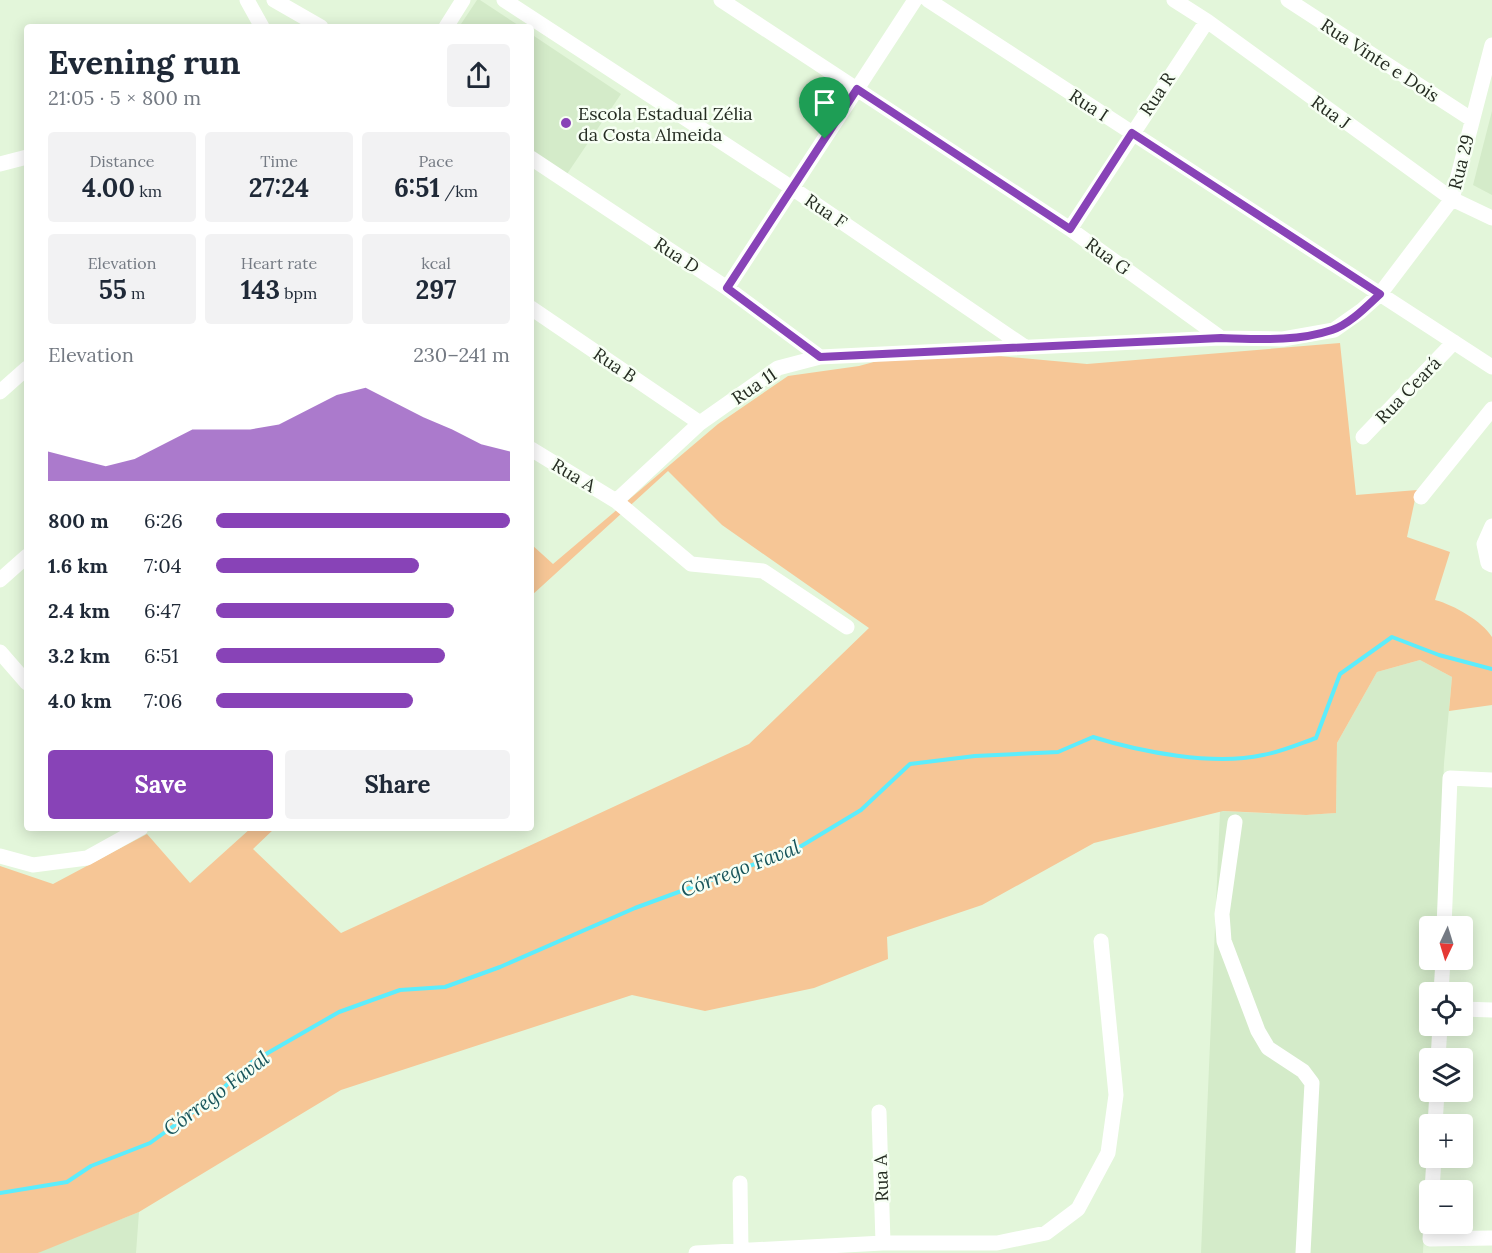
<!DOCTYPE html>
<html lang="en">
<head>
<meta charset="utf-8">
<style>
  body { margin:0; font-family:Lora,serif; background:#f2f2f3; color:#1f2937; height:100vh; display:flex; flex-direction:column; font-size:22px; white-space:nowrap }
  * { box-sizing:border-box; margin:0 }
  p { font-size:20px; color:#747a83 }
  .icon { flex:none; width:33px; height:33px; fill:none; stroke:currentColor; stroke-width:2; stroke-linecap:round; stroke-linejoin:round }
  .map { position:relative; flex:1; overflow:hidden }
  .drawer { position:absolute; left:24px; top:24px; width:510px; height:807px; display:flex; flex-direction:column; background:#fff; border-radius:6px; box-shadow:0 3px 15px #0003 }
  .drawer>* { flex:none }
  .needle { width:39px; rotate:184deg }
  .fabs { position:absolute; left:1419px; top:916px; display:grid; gap:12px }
  .fabs a { display:grid; place-items:center; width:54px; height:54px; border-radius:6px; background:#fff; box-shadow:0 3px 15px #0003; font-size:30px }
  .pin { position:absolute; display:grid; place-items:center; width:51px; height:51px; color:#fff; margin:-62px -26px; border-radius:50% 50% 50% 0; rotate:-45deg; box-shadow:0 0 6px #0007 }
  .pin .icon { rotate:45deg }
  .round { display:grid; place-items:center; flex:none; width:63px; height:63px; border-radius:6px; background:#f2f2f3 }
  .headline { display:flex; align-items:center; justify-content:space-between; height:102px; padding:0 24px }
  h1 { font-size:33px; font-weight:700; line-height:45px }
  .figures { display:grid; grid-template-columns:repeat(3,1fr); gap:9px; height:102px; padding:6px 24px }
  .figures div { display:grid; align-content:center; border-radius:6px; background:#f2f2f3; text-align:center }
  .figures b { font-size:26px; font-weight:700 }
  .figures small { font-size:16px; font-weight:400 }
  .figures p { font-size:16px }
  .chart { height:168px; padding:12px 24px }
  .chart p { display:flex; justify-content:space-between }
  .chart svg { width:100%; height:108px; margin-top:6px; fill:#8843b7; opacity:.7 }
  .primary-button { display:flex; gap:12px; margin-top:auto; padding:12px 24px }
  .primary-button a { flex:1; height:69px; border-radius:6px; background:#8843b7; color:#fff; font-size:24px; font-weight:700; line-height:69px; text-align:center }
  .primary-button a+a { background:#f2f2f3; color:#1f2937 }
  ul { padding:0 24px; list-style:none; font-size:20px }
  li { display:grid; grid-template-columns:96px 72px 1fr; align-items:center; height:45px }
  li i { height:15px; border-radius:8px; background:#8843b7 }
  .map>svg:first-child { display:block }
  .built { fill:#d4ebc9 }
  .green { fill:#f6c696 }
  .lines { fill:none; stroke-linecap:round; stroke-linejoin:round }
  .stream { stroke:#5cedfc; stroke-width:4 }
  .minor { stroke:#fff; stroke-width:15 }
  .route-casing { stroke:#fff; stroke-width:12 }
  .route { stroke:#8843b7; stroke-width:8 }
  .poi-dot { fill:#8843b7; stroke:#f7fff4; stroke-width:2 }
  .labels { text-anchor:middle; dominant-baseline:central; stroke-width:5; stroke-linejoin:round; paint-order:stroke }
  .street-label { font-size:18px; fill:#252c22; stroke:#f7fff4 }
  .poi-label { font-size:18px; fill:#252c22; stroke:#f7fff4; text-anchor:start }
  .water-label { font-size:20px; font-style:italic; fill:#17555b; stroke:#f7fff4 }
</style>
</head>
<body>
<div class="map">
<svg width="1492" height="1253" viewBox="0 0 1492 1253">
  <rect width="100%" height="100%" fill="#e3f6da"/>
  <path class="built" d="M477,0H480L521,27H459Z
    M531,34L621,94L567,174L531,151Z
    M1492,111V195L1473,185Z
    M1420,660L1452,677L1444,763L1437,927H1430V960H1436L1434,993H1430V1026H1433L1423,1253H1201L1220,811L1306,815L1336,813L1337,743L1377,672Z
    M139,1212L136,1253H38L41,1251Z"/>
  <path class="green" d="M1340,343L1356,495L1417,490L1407,537L1450,552L1435,600C1454,605 1482,621 1492,637V705L1449,711L1452,677L1420,660L1377,672L1337,743L1336,813L1306,815L1223,811L1094,843L982,905L887,937L888,959L814,988L705,1011L632,995L341,1090L139,1212L38,1253H0V866L53,884L147,834L190,883L251,828H275L253,849L341,933L749,744L869,628L722,525L668,471L531,596V544L553,564L718,424L788,376L859,366L881,360L976,354L1087,364Z"/>
  <g class="lines">
    <path class="stream" d="M0,1193L67,1182L91,1166L150,1143L211,1099L252,1062L339,1012L400,990L445,987L500,967L635,908L798,848L861,810L910,764L975,756L1058,752L1093,737C1141,752 1213,766 1263,755C1281,752 1299,744 1316,738L1340,674L1392,637L1439,655L1492,669"/>
    <path class="minor" d="M247,0L262,27
      M274,0L321,27
      M504,0L792,188L1025,347
      M721,0L1070,229L1221,338
      M928,0L1492,367
      M1174,0L1207,21L1452,199L1492,218
      M1288,0L1471,119
      M446,27L463,0
      M531,158L727,288L820,357
      M0,164L27,157
      M1070,229L1207,21
      M727,288L915,0
      M531,308L700,423
      M0,392L27,368
      M1363,437L1454,342
      M531,449L616,501L691,564L763,571L847,627
      M1421,497L1492,409
      M616,501L700,423L778,368L820,357L1221,338L1283,339L1334,330L1361,311L1380,294L1452,199L1492,45
      M1492,526L1484,544L1488,563L1492,565
      M0,580L27,556
      M0,652L27,683
      M1235,822L1222,914L1224,941L1258,1031L1268,1048L1303,1071L1312,1083L1303,1253
      M0,856L33,865L87,858L141,828
      M1444,927L1450,778L1492,780
      M1441,993L1443,960
      M1462,1009L1492,1010
      M1438,1059L1440,1026
      M879,1112L883,1243
      M1435,1125L1437,1092
      M740,1183L741,1251
      M1432,1191L1434,1158
      M1431,1224L1430,1239L1492,1238
      M696,1253L883,1243H997L1046,1233L1078,1209L1108,1153L1116,1095L1101,941"/>
  </g>
  <g class="lines">
    <defs>
      <path id="route" d="M857,89L1070,229L1132,133L1380,294C1367,306 1350,324 1332,330C1296,342 1258,339 1221,338L820,357L727,288Z"/>
    </defs>
    <use href="#route" class="route-casing"/>
    <use href="#route" class="route"/>
  </g>
  <circle class="poi-dot" cx="566" cy="123" r="6"/>
  <g class="labels">
    <g class="street-label">
      <text transform="translate(1380 60) rotate(33)">Rua Vinte e Dois</text>
      <text transform="translate(1157 94) rotate(-56)">Rua R</text>
      <text transform="translate(1089 105) rotate(33)">Rua I</text>
      <text transform="translate(1331 112) rotate(36)">Rua J</text>
      <text transform="translate(1461 162) rotate(-76)">Rua 29</text>
      <text transform="translate(826 211) rotate(34)">Rua F</text>
      <text transform="translate(677 255) rotate(33)">Rua D</text>
      <text transform="translate(1108 256) rotate(36)">Rua G</text>
      <text transform="translate(615 365) rotate(34)">Rua B</text>
      <text transform="translate(754 386) rotate(-34)">Rua 11</text>
      <text transform="translate(1408 390) rotate(-46)">Rua Ceará</text>
      <text transform="translate(574 475) rotate(31)">Rua A</text>
      <text transform="translate(881 1178) rotate(-92)">Rua A</text>
    </g>
    <g class="poi-label">
      <text x="578" y="113">Escola Estadual Zélia<tspan x="578" dy="21">da Costa Almeida</tspan></text>
    </g>
    <g class="water-label">
      <text transform="translate(740 868) rotate(-21)">Córrego Faval</text>
      <text transform="translate(216 1093) rotate(-37)">Córrego Faval</text>
    </g>
  </g>
</svg>
<div class="fabs">
<a><svg class="needle" viewBox="-14 -14 28 28"><path d="M0-13l5 13h-10z" fill="#e53935"/><path d="M0 13l5-13h-10z" fill="#747a83"/></svg></a>
<a><svg class="icon" aria-label="locate" viewBox="0 0 24 24"><circle cx="12" cy="12" r="6"/><path d="M12 2v4M12 18v4M2 12h4M18 12h4"/></svg></a>
<a><svg class="icon" aria-label="layers" viewBox="0 0 24 24"><path d="M12 4l9 5-9 5-9-5zM3 14l9 5 9-5"/></svg></a>
<a>+</a>
<a>−</a>
</div>
<div class="pin" style="left:825px;top:139px;background:#1e9e55"><svg class="icon" aria-label="arrive" viewBox="0 0 24 24"><path d="M6 21V4h12l-3 4 3 4H6"/></svg></div>
<section class="drawer">
<div class="headline"><div><h1>Evening run</h1><p>21:05 · 5 × 800 m</p></div><a class="round"><svg class="icon" aria-label="share" viewBox="0 0 24 24"><path d="M12 15V3M7 8l5-5 5 5M5 13v7h14v-7"/></svg></a></div>
<div class="figures">
<div><p>Distance</p><b>4.00<small> km</small></b></div>
<div><p>Time</p><b>27:24</b></div>
<div><p>Pace</p><b>6:51<small> /km</small></b></div>
</div>
<div class="figures">
<div><p>Elevation</p><b>55<small> m</small></b></div>
<div><p>Heart rate</p><b>143<small> bpm</small></b></div>
<div><p>kcal</p><b>297</b></div>
</div>
<div class="chart"><p><span>Elevation</span>230–241 m</p>
<svg viewBox="0 0 160 44" preserveAspectRatio="none"><path d="M0 44V32L10 35L20 38L30 35L40 29L50 23L60 23L70 23L80 21L90 15L100 9L110 6L120 12L130 18L140 23L150 29L160 32V44z"/></svg>
</div>
<ul>
<li><b>800 m</b>6:26<i style="width:100%"></i></li>
<li><b>1.6 km</b>7:04<i style="width:69%"></i></li>
<li><b>2.4 km</b>6:47<i style="width:81%"></i></li>
<li><b>3.2 km</b>6:51<i style="width:78%"></i></li>
<li><b>4.0 km</b>7:06<i style="width:67%"></i></li>
</ul>
<div class="primary-button"><a>Save</a><a>Share</a></div>
</section>
</div>
</body>
</html>
